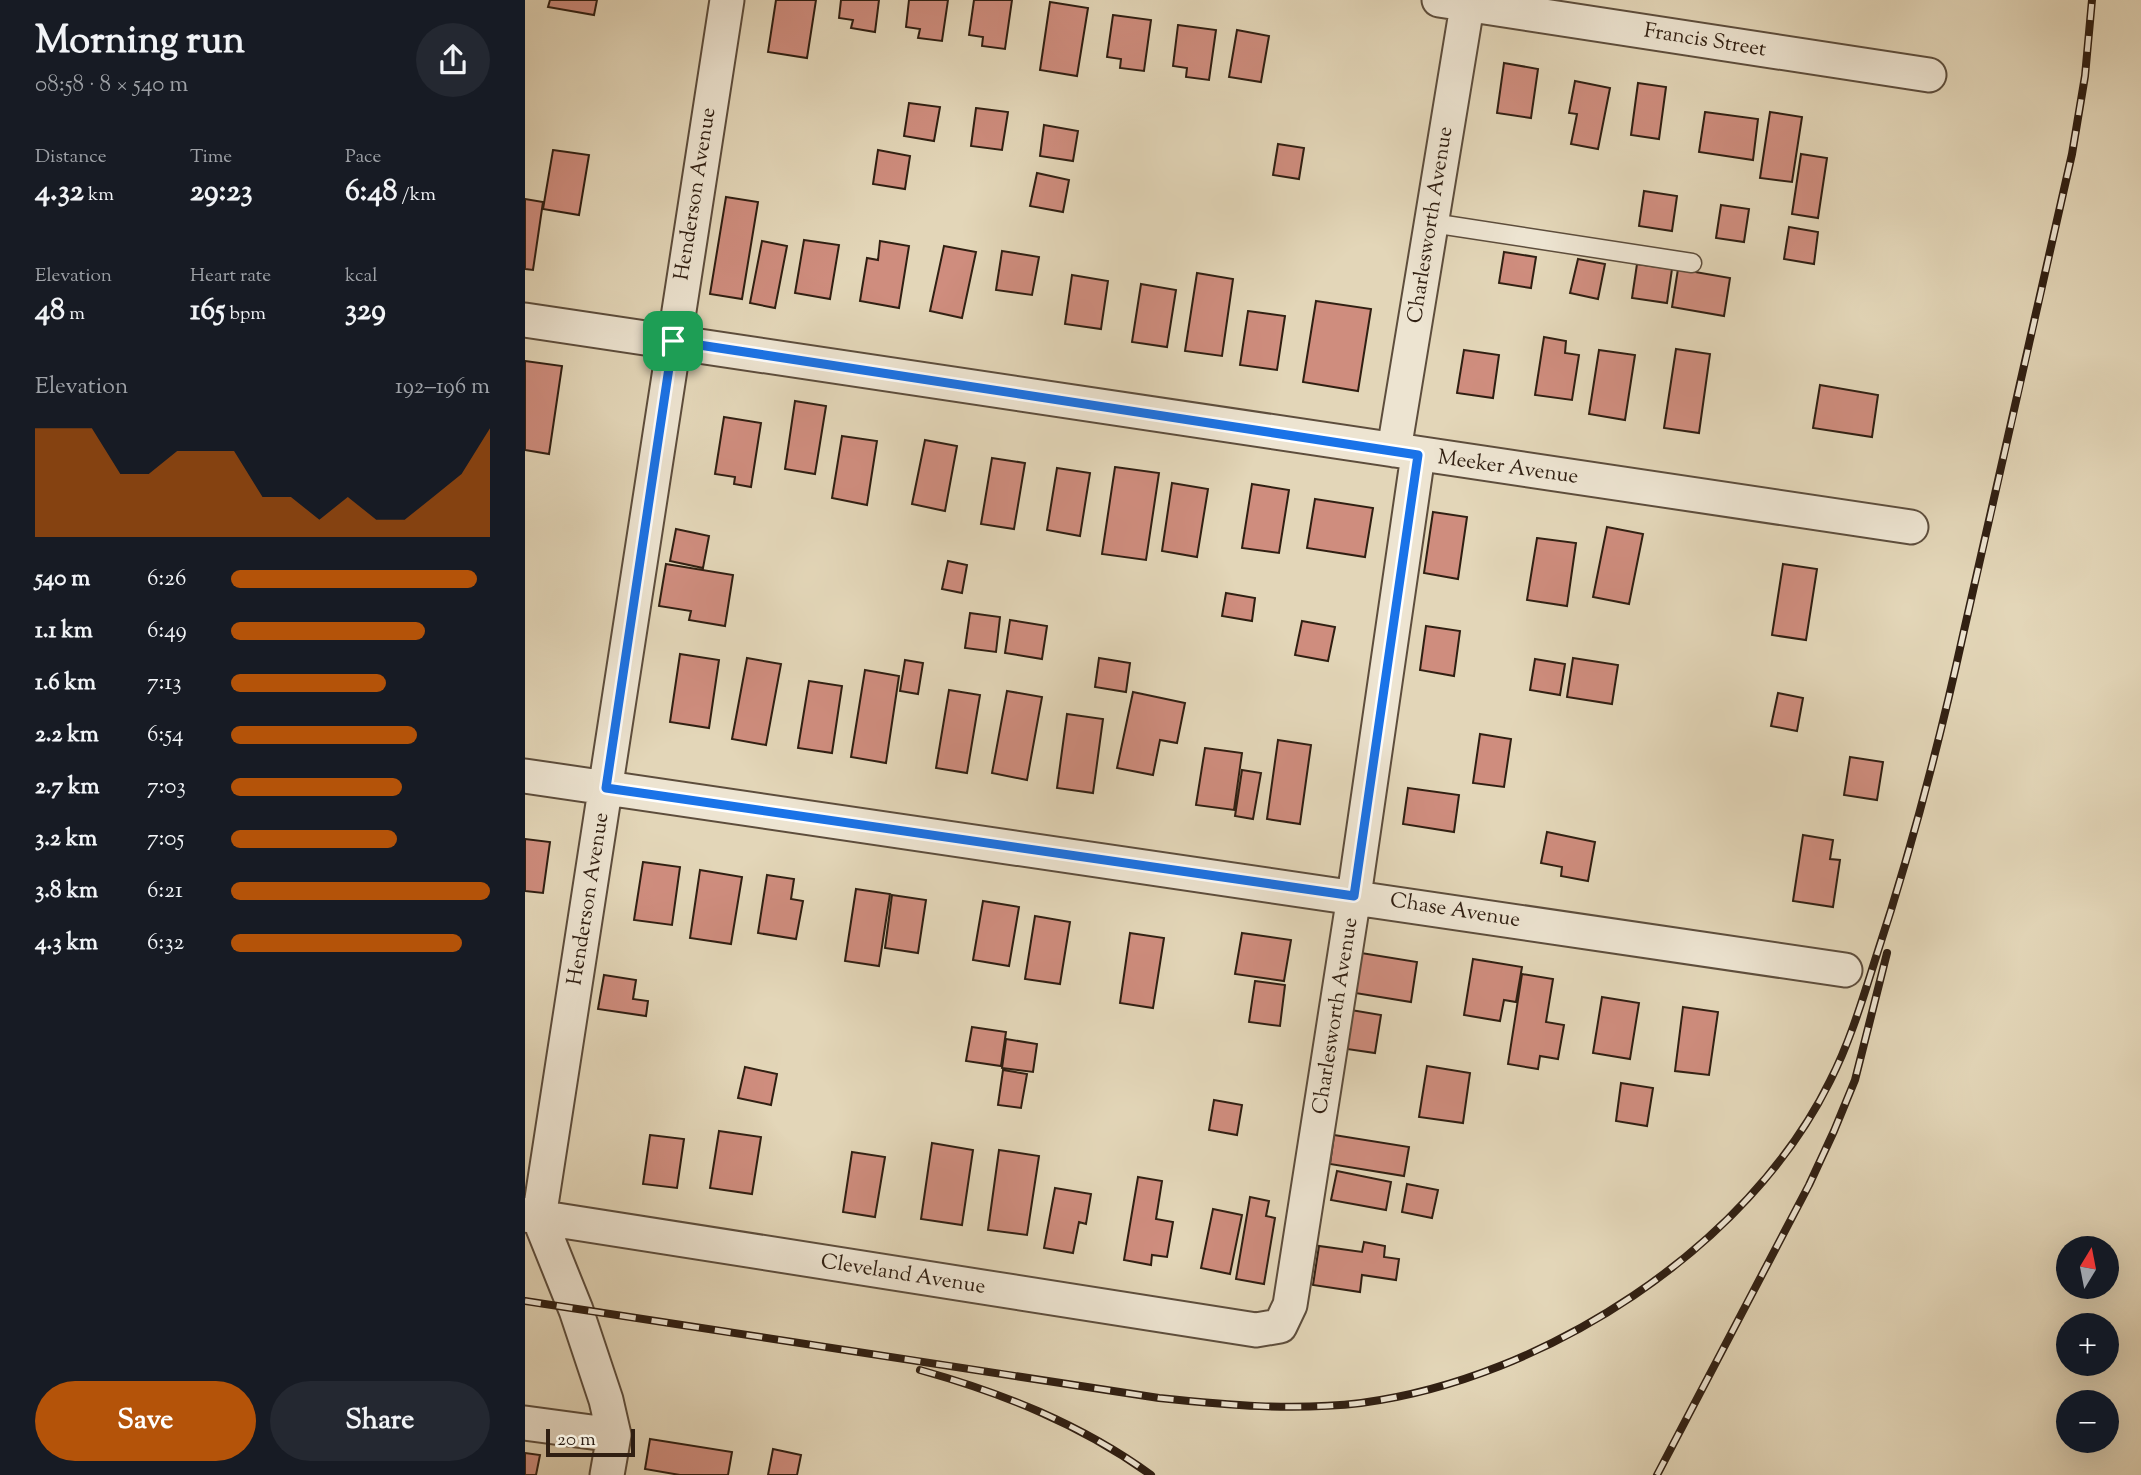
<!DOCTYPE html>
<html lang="en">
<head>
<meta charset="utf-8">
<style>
  body { margin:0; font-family:"Sorts Mill Goudy",serif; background:#242831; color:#f1f3f6; height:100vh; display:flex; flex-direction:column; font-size:26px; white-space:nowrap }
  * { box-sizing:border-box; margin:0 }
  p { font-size:23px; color:#9ea1a6 }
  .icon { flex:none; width:38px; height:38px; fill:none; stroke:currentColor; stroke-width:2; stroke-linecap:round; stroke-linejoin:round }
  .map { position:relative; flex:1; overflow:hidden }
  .drawer { display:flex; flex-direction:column; background:#171b24; width:525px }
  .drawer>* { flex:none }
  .needle { width:46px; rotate:10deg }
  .fabs { position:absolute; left:1531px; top:1236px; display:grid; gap:14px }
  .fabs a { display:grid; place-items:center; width:63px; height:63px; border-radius:50%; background:#171b24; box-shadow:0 7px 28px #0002; font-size:35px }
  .scale { position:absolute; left:21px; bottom:18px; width:89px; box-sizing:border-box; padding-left:7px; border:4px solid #301f12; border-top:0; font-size:19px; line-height:24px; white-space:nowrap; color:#301f12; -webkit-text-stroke:5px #ede4d1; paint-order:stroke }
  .pin { position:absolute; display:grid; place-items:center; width:60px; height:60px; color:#fff; margin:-30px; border-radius:14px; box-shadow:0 4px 10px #0006 }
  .round { display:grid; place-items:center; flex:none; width:74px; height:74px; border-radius:37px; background:#242831 }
  .head { display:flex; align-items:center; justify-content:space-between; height:119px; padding:0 35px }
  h1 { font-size:38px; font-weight:700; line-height:52px }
  .stats { display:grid; grid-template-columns:repeat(3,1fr); gap:10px; height:119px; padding:7px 35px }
  .stats div { display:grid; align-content:center }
  .stats b { font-size:30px; font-weight:700 }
  .stats small { font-size:19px; font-weight:400 }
  .stats p { font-size:19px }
  .chart { height:196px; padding:14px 35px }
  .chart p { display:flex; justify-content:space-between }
  .chart svg { width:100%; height:126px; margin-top:7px; fill:#b45309; opacity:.7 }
  .action { display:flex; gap:14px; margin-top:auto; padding:14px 35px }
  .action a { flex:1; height:80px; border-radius:42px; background:#b45309; color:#fff; font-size:28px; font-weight:700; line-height:80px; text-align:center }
  .action a+a { background:#242831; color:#f1f3f6 }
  ul { padding:0 35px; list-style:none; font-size:23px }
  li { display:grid; grid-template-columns:112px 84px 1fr; align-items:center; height:52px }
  li i { height:18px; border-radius:9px; background:#b45309 }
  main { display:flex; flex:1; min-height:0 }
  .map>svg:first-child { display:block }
  .building { fill:#cf8d7e; stroke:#301f12; stroke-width:2 }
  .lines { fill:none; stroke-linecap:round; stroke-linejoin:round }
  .service-casing { stroke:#5d4d3c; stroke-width:21 }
  .minor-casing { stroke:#5d4d3c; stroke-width:37 }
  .service { stroke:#ede4d1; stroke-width:18 }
  .minor { stroke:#ede4d1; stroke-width:33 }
  .rail-casing { stroke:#301f12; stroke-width:8 }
  .rail { stroke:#ede4d1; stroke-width:5; stroke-dasharray:16; stroke-linecap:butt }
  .route-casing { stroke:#fff; stroke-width:14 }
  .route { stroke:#1a73e8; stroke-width:9 }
  .labels { text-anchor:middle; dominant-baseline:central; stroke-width:5; stroke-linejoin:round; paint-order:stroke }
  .street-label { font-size:21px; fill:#301f12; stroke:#ede4d1 }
</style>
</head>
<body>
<main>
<section class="drawer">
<div class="head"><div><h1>Morning run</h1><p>08:58 · 8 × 540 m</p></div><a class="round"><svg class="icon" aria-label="share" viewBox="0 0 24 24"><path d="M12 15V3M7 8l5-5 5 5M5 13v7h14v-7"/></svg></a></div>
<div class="stats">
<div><p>Distance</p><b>4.32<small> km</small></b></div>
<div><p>Time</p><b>29:23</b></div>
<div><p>Pace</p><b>6:48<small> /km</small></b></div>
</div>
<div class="stats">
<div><p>Elevation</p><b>48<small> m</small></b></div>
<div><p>Heart rate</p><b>165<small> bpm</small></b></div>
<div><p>kcal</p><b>329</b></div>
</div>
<div class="chart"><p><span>Elevation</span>192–196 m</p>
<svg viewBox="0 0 160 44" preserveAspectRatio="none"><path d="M0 44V6L10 6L20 6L30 22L40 22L50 14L60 14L70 14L80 30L90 30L100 38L110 30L120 38L130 38L140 30L150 22L160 6V44z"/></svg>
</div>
<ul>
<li><b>540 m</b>6:26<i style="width:95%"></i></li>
<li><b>1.1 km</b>6:49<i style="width:75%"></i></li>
<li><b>1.6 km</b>7:13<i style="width:60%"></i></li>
<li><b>2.2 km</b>6:54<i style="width:72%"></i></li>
<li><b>2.7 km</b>7:03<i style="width:66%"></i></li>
<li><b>3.2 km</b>7:05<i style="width:64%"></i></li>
<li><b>3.8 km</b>6:21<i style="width:100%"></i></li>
<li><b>4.3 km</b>6:32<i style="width:89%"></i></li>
</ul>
<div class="action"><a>Save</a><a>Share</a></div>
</section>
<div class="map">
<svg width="1616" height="1475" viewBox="0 0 1616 1475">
  <rect width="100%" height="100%" fill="#e3d6b8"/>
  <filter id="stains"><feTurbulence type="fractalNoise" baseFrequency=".00286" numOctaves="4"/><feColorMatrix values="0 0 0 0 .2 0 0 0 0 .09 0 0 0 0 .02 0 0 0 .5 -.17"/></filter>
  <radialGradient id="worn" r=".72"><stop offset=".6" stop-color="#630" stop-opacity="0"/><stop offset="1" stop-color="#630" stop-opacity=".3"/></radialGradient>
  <path class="building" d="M25,0H72L69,15L23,7Z
    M251,0H291L282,58L243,52Z
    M316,0H354L350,32L326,28L328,20L314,18Z
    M384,0H423L417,41L393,38L395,29L381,27Z
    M449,0H487L480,49L457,46L458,37L444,35Z
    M525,2L563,8L552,76L515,70Z
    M588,15L626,20L619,71L595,68L596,59L582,57Z
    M653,25L691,30L684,80L661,77L662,68L648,66Z
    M712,30L744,36L736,82L704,77Z
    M979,63L1013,69L1006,118L972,113Z
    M1050,81L1085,88L1073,149L1046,144L1052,114L1044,113Z
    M1113,83L1141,87L1134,139L1106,135Z
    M384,103L415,107L409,141L379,136Z
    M451,108L483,112L477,150L446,146Z
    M1180,112L1233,119L1228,160L1174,152Z
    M1245,112L1277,117L1267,182L1235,178Z
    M519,125L553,131L548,161L515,156Z
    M753,144L779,148L774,179L748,175Z
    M28,150L64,155L54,215L18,209Z
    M353,150L385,156L380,189L348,184Z
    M1276,154L1302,158L1293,218L1267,214Z
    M512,173L544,180L538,212L505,206Z
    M1119,191L1152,196L1147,231L1114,226Z
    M201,197L233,202L217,299L185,294Z
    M0,199L18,202L8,270L0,269Z
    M1196,205L1224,209L1219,242L1191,238Z
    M1264,227L1293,232L1289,264L1259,259Z
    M279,240L314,245L305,299L270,293Z
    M237,241L262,246L250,308L225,303Z
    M355,241L384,246L374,308L335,301L342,258L353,260Z
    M419,246L451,252L437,318L405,311Z
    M477,251L514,257L507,295L471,290Z
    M979,252L1011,257L1006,288L974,283Z
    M1053,259L1080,264L1073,299L1045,293Z
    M1112,264L1147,269L1142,303L1107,298Z
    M1153,269L1205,278L1199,316L1147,307Z
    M672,273L708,279L697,356L660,351Z
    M547,275L583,281L576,329L540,324Z
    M616,284L651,290L642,347L607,342Z
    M791,301L846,309L833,391L778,382Z
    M723,311L760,316L752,370L715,365Z
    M1019,337L1041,341L1040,353L1054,355L1047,400L1010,395Z
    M1151,349L1185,354L1174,433L1139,428Z
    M939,350L974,355L968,398L932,393Z
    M1074,350L1110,355L1100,420L1064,414Z
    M0,361L37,366L24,454L0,450Z
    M1295,385L1353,395L1347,437L1288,428Z
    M270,401L301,406L290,474L260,469Z
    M199,417L236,423L226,487L209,484L210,477L190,474Z
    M317,436L352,441L342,505L307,498Z
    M400,440L432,446L420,511L387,504Z
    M467,458L500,463L489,529L456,524Z
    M590,467L634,473L621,560L577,554Z
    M532,468L565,473L555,536L522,530Z
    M647,483L683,489L672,557L637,551Z
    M727,484L764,490L754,553L717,548Z
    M790,499L848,508L840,557L782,548Z
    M908,512L942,517L933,579L899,573Z
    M1082,527L1118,534L1104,604L1068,597Z
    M151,529L184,536L178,568L145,561Z
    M1012,538L1051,543L1042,606L1002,600Z
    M423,561L442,565L437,593L417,589Z
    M141,564L208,575L200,626L164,620L166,611L134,606Z
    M1258,564L1292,569L1281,640L1247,635Z
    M701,593L730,598L727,621L697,616Z
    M445,613L475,617L471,652L440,648Z
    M485,620L522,626L517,659L480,653Z
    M777,621L810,627L803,661L770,655Z
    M901,626L935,631L929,676L895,670Z
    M155,654L194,660L184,728L145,722Z
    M222,658L256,664L241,745L207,739Z
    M574,658L605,663L601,692L570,687Z
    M1048,658L1093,665L1087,704L1042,697Z
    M1010,659L1040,664L1035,695L1005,690Z
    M380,660L398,663L393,694L375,691Z
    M340,670L374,676L361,763L326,757Z
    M284,681L317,686L307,753L273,748Z
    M424,690L455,695L442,773L411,768Z
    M482,691L517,697L502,780L467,773Z
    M608,692L660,703L652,743L635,740L628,775L592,768Z
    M1253,693L1278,698L1272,731L1246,726Z
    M542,714L578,719L568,793L532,788Z
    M955,734L986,739L979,787L948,783Z
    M753,740L786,745L775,824L742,819Z
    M680,748L717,753L709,810L671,805Z
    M1325,757L1358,762L1352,800L1319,795Z
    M717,770L736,773L728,819L710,816Z
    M883,788L934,795L929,832L878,824Z
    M1022,832L1070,842L1063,881L1036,876L1037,867L1016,863Z
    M1278,835L1308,840L1305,859L1315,860L1308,907L1268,901Z
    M0,839L25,842L18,893L0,891Z
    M118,862L155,867L147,925L109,920Z
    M175,870L217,877L206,944L165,938Z
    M242,875L269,879L266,899L278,901L271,939L233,933Z
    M331,889L365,894L354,966L320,961Z
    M367,895L401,900L393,953L360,948Z
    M458,901L494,907L484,966L448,960Z
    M510,916L545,922L535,984L500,979Z
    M605,933L639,938L628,1008L595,1003Z
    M717,933L766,940L759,981L710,974Z
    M830,952L892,962L886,1002L824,992Z
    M948,959L997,967L991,1002L979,1000L975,1021L939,1015Z
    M997,974L1028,979L1021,1022L1039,1025L1033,1059L1015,1056L1013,1069L983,1064Z
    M79,975L111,980L108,999L123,1001L121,1016L73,1009Z
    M730,981L760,985L755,1026L724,1022Z
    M1077,997L1114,1003L1105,1059L1068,1053Z
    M1158,1007L1193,1012L1184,1075L1150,1071Z
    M820,1009L856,1015L850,1053L815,1048Z
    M447,1027L481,1032L476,1066L441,1061Z
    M481,1039L512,1044L508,1072L477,1068Z
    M902,1066L945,1073L938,1123L894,1117Z
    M220,1067L252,1074L246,1105L213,1098Z
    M478,1070L502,1074L496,1108L473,1105Z
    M1096,1083L1128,1088L1122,1126L1091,1121Z
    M689,1100L717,1105L712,1135L684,1130Z
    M194,1131L236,1137L227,1194L185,1188Z
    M125,1135L159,1139L152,1188L118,1184Z
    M809,1135L884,1147L879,1176L805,1164Z
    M407,1143L448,1150L437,1225L396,1219Z
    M474,1150L514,1156L502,1235L463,1230Z
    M327,1152L360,1157L350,1217L318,1212Z
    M812,1171L866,1182L861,1210L806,1200Z
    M613,1177L637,1181L631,1219L648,1222L642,1257L627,1255L626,1265L599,1260Z
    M882,1184L913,1190L907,1218L877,1212Z
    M530,1188L566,1194L561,1224L554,1222L548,1253L519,1248Z
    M725,1197L744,1201L741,1216L750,1218L739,1284L711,1279Z
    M688,1209L717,1215L705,1274L676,1268Z
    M839,1242L860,1246L859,1257L874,1259L871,1280L837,1275L835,1292L788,1285L794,1246L837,1252Z
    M125,1439L207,1452L203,1475H155L120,1469Z
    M248,1449L276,1455L272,1475H243Z
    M0,1453L15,1455L11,1475H0Z"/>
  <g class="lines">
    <defs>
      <path id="service" d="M907,223L1167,263"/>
      <path id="minor" d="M914,0L1404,75
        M0,320L1386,527
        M869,450L943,0
        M0,776L1320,970
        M0,1215L731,1330L755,1326L765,1305L829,896L893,455
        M14,1218L202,0
        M14,1218L51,1310L81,1400L89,1435L82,1475
        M0,1423L89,1435"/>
    </defs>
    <use href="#service" class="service-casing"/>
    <use href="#minor" class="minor-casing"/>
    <use href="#service" class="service"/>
    <use href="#minor" class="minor"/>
    <defs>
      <path id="rail" d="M0,1301L634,1398C701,1405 768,1411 836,1403C1019,1379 1223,1248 1305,1081C1325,1042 1338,998 1351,957C1386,851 1414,744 1438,635C1475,474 1511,314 1547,154L1560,76L1567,0
        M395,1370C477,1393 556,1424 626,1475
        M1132,1475L1284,1185L1309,1131L1330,1080L1362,953"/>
    </defs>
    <use href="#rail" class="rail-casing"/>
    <use href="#rail" class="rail"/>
  </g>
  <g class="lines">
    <defs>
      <path id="route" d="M148,341L893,455L829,896L81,788Z"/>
    </defs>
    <use href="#route" class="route-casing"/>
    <use href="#route" class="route"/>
  </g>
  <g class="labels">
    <g class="street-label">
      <text transform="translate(1180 41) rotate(9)">Francis Street</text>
      <text transform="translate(171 194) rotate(-81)">Henderson Avenue</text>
      <text transform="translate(906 225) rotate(-81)">Charlesworth Avenue</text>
      <text transform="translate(983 468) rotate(8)">Meeker Avenue</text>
      <text transform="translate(64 899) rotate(-81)">Henderson Avenue</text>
      <text transform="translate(930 911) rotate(9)">Chase Avenue</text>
      <text transform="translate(811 1016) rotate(-81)">Charlesworth Avenue</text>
      <text transform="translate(378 1275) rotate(9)">Cleveland Avenue</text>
    </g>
  </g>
  <rect width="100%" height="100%" filter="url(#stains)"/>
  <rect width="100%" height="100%" fill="url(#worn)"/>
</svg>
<div class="fabs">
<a><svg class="needle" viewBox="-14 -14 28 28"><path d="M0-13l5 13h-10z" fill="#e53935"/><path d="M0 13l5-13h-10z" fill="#9ea1a6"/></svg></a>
<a>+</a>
<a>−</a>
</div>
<div class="scale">20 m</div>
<div class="pin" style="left:148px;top:341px;background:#1e9e55"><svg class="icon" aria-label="arrive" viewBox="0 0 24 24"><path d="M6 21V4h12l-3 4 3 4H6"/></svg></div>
</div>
</main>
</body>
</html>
